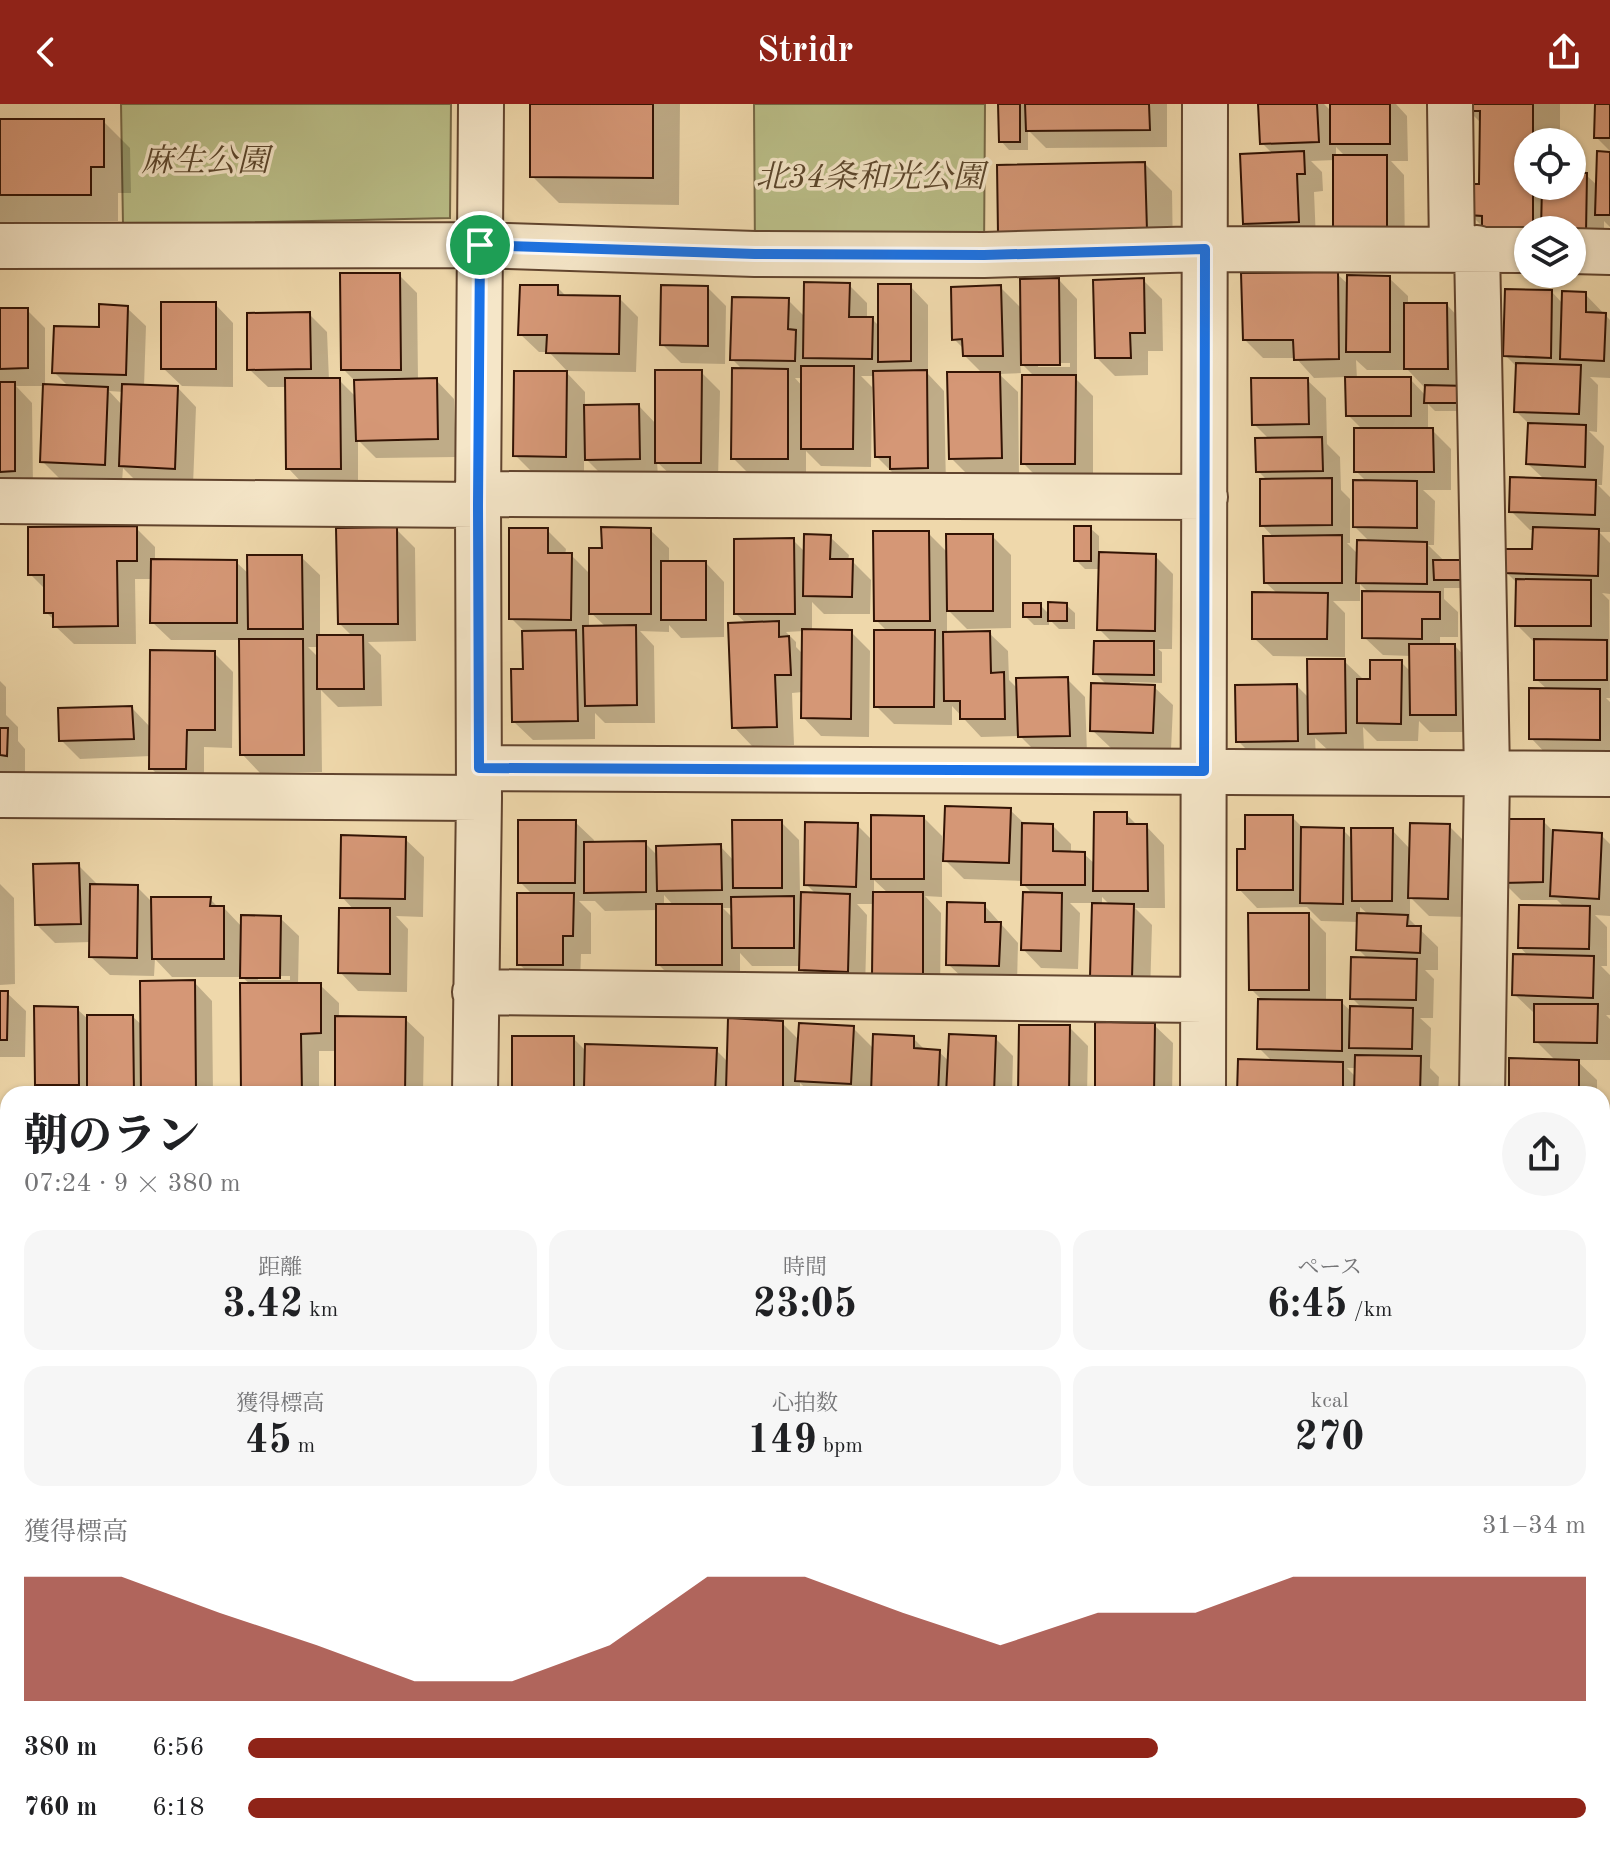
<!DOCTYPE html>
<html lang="ja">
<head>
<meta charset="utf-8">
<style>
  body { margin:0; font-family:"Old Standard TT","Noto Serif JP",serif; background:#f6f6f6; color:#202124; height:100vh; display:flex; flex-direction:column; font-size:30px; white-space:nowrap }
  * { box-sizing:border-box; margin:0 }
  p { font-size:26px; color:#757577 }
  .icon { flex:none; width:44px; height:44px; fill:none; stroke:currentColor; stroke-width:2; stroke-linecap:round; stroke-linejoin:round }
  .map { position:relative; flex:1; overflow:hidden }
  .side { position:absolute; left:0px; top:982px; width:1610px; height:770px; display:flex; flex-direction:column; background:#fff; border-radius:24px 24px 0 0; box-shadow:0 2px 6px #0004 }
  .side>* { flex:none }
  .tools { position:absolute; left:1514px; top:24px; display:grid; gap:16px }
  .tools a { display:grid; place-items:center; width:72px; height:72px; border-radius:50%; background:#fff; box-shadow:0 2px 6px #0004; font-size:40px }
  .pin { position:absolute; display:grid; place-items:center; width:68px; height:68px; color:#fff; margin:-34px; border:4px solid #fff; border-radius:50%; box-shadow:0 2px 8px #0007 }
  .round { display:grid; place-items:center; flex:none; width:84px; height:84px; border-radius:42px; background:#f6f6f6 }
  .overview { display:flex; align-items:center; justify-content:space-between; height:136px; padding:0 24px }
  h1 { font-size:44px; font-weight:800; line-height:60px }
  .figures { display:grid; grid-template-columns:repeat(3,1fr); gap:12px; height:136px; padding:8px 24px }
  .figures div { display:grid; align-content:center; border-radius:20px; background:#f6f6f6; text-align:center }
  .figures b { font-size:40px; font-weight:800 }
  .figures small { font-size:22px; font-weight:400 }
  .figures p { font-size:22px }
  .chart { height:224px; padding:16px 24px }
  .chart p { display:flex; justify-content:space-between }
  .chart svg { width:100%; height:144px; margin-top:8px; fill:#8f2418; opacity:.7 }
  ul { padding:0 24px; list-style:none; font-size:26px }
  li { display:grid; grid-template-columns:128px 96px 1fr; align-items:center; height:60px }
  li i { height:20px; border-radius:10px; background:#8f2418 }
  header { display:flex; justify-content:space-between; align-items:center; height:104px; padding:0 24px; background:#8f2418; color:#fff; font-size:36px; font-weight:800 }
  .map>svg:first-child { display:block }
  .green { fill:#babe88; stroke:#766846; stroke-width:2 }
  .shadow { fill:#0003; fill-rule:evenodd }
  .building { fill:#d59776; stroke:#321304; stroke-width:2 }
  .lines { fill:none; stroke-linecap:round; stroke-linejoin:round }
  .minor-casing { stroke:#61442e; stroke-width:48 }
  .secondary-casing { stroke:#321304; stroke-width:48 }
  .minor { stroke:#f5e6c8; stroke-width:44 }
  .secondary { stroke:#f5e6c8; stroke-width:44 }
  .route-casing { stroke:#fff; stroke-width:16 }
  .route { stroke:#1a73e8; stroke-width:10 }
  .labels { text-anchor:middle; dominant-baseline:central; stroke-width:7; stroke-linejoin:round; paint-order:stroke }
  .park-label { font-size:32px; font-style:italic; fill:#5b462c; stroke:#f5e6c8 }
</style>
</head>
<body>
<header><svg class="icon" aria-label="back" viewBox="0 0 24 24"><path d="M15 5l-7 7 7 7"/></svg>Stridr<svg class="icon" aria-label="share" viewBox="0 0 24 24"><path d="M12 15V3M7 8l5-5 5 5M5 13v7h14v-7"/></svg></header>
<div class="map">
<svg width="1610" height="1751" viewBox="0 0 1610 1751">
  <rect width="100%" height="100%" fill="#efd8ab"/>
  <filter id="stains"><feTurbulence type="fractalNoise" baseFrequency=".0025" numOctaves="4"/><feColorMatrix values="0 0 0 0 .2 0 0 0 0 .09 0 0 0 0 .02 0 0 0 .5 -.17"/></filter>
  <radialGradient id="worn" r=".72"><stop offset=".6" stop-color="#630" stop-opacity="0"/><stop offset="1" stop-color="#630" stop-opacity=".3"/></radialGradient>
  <path class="green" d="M121,0H451L450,114L123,121Z
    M754,0H985L984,151L755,150Z"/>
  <path class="shadow" d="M532,0H680L679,101L559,99L532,72Z
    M1000,0H1167V43L1046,44L1028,26V46H1009L1001,37Z
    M1260,0H1324L1332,8V0H1433H1396L1407,12L1408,57H1391L1404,71L1405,147L1335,56L1311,57L1322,68L1323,87L1314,88L1316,136L1264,138L1245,119L1273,50L1262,39ZM1336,43L1346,53H1336Z
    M1468,0H1560V38H1528V82H1572V71H1586L1598,82L1610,50V123L1604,117V146L1572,126L1484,124L1470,110L1481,82L1482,20L1468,6Z
    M1597,0H1610V47L1596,33Z
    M0,17H103L130,44L131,89H118V117L0,118Z
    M1145,60L1172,87L1173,153L1000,129Z
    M1337,170L1349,181L1389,174L1408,192V201H1447L1465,220L1476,307H1435L1428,300V326H1432L1451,345V386H1423L1435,397L1434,441H1428L1472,484H1444V495L1458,508V533H1440V542H1455L1473,561L1474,628H1430L1419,617L1418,637H1377L1363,623L1364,646L1329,647L1315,634L1316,655H1256L1238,637L1297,582L1310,595L1344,557L1363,575L1372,577L1401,558L1411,568V552L1383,551L1364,533L1369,489L1360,480V497H1333L1345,509V553L1273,552L1254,534L1278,490L1266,479L1274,434L1262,421L1268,377L1258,367L1270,336L1254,320L1307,276L1326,294L1327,340L1340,353L1341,386L1350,395V439H1347L1358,450L1371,439L1355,423L1367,378L1356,367L1363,326L1348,311L1347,273L1314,274L1296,254H1263L1245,236ZM1356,256L1367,266H1408L1424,283H1427L1426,292L1410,275H1357Z
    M399,171L417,189L418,276H436L454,295L456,353L376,354L358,336V382L306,383L288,364L287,283H268L249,265L309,210L327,228L329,276H339L356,293V278L343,265Z
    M1059,176L1077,195V276L1093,292V378H1042L1023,359L1035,273L1020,258L1021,269L999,270L1018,288L1019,372L970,373L951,354L983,270L964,251V245L954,235L1000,183L1022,205ZM1038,259H1070V263H1038Z
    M1143,176L1162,195L1163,247H1148V271L1115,272L1097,254Z
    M849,181L867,199V215H872L880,223L910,182L928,201V270L944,287L946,382L895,371L877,353L875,272H861L872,283L871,363L821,362L806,347V373L751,372L733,354L744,267L732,255L788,196L806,214ZM795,274H803V283Z
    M557,183L567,193L619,194L638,213L636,268L567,267L549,248H539L520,230Z
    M708,184L726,202L725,260L681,259L662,240Z
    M1552,188L1563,200L1585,190L1610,216V274L1590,273L1598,281L1597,328L1589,327L1604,342L1602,381H1598L1610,393V428H1599L1610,439V490L1602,489L1609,496L1610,594H1606L1610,598V653H1549L1531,634L1548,586L1536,575V540L1517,521L1518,480L1506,468L1534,447L1535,426H1530L1511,407L1545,376L1528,360L1530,321L1516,307L1518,264L1505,251Z
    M215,200L233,219V283L182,282L163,264Z
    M127,204L146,222L144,283L178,284L196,303L193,382L139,380L123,364L122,378L61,376L42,357L45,282H16L32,299L33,385H0V206H27L45,224V283L70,284L54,268ZM109,287L124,288L123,302Z
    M701,268L720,287L718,377L676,376L657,358L658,373L605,374L584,353V370H534L515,351L567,269L585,288V303L639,302L657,321Z
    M136,424L155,443V457L236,458L250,471L301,453L320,471V533H353L340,520L396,425L415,444L416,537L368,538L381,551L382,602L338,603L321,586L322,668L260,669L242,650L241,536H171L152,518L153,475H135L136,540H74L55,522V517L46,508V486L30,470ZM308,543H319V554Z
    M1090,424L1099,432V450L1155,452L1173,470L1172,545H1158L1162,548V579L1130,578L1129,582L1154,583L1173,601L1171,646L1111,644L1092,626L1108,582L1095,569L1113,539L1099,525L1101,465H1085L1076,456Z
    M547,426L566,445L565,451H571L591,471L604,446L650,426L669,444V459H706L724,478V533L681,534L669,521V528L640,527L654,542L655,619H605L595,609V635L533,636L514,618L525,567L524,527L511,514ZM589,507L606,523H589Z
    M928,429L948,449L992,432L1011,451V524L967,525L947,505V529H989L1008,547L1009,576L1019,586L1067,575L1085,593L1087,649L1039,651L1020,632L981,633L952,602V621L894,620L876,602L888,528L876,516Z
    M830,433L849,451L848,457H852L871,476L870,510H824L812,498V527L851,528L870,547L869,633L821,632L803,613V588L792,589L794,641L752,642L734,623L747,520L736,510L793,436L806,449ZM804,527L803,550L796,543V538L786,528Z
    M1040,501L1050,511L1066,501L1075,509V525H1059L1049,515V521H1034L1025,512Z
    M214,549L233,568L232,644L204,643V683L169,682L151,664V652L80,655L61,636L132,604L151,624Z
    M0,577L6,583V611L18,623V637L25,645V669H0Z
    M1010,706L1026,721L1053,722L1071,740V750H1084L1096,761L1126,710L1138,722H1146L1164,741L1165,804H1135L1152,821L1150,891L1092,872L1094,799H1070L1080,809L1078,865L1041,864L1023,845L1033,790L1023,780V777L964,775L942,753V793L925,792L941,809L940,889H892L875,800H857L867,811L865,885L819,884L801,865V862H752L740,849V878L677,879L658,860V806L605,807L595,797H579L591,809V850H581L580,878H538L519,860L533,791L520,778L575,718L594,736L593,740L645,739L658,752L720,742L734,757L781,718L799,736L800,790L817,791L806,780L857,721L873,737L924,714L942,732V749H946ZM874,776L889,790H874ZM664,791L674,802H664ZM1102,793L1111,802L1102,801ZM723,804H733V814Z
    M1292,713L1304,725L1343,726L1354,737L1392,726L1411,746L1449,722L1468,741L1466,813L1429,812L1410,793V816L1438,843V866H1425L1434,875L1433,914H1420L1431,924L1430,964L1439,973L1438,990H1239L1273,958L1259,944L1260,894L1251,885L1308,811L1326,829V898H1341L1352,908L1363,905L1352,894L1369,856L1358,845L1359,818L1321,817L1307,803L1257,804L1239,785L1247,747ZM1360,803L1369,811H1360ZM1347,964H1356V973Z
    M1543,717L1555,729L1601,731L1610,740V812L1595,811L1607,823V862H1601L1610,871V911H1606L1610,915V956H1576L1597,976V990H1511L1556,957L1536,937V909L1533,908L1514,890L1529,853L1520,843L1565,804L1557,796H1521L1503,778Z
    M405,735L424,753L423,813L396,812L408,825L407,888L358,887L340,868L354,806L342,793Z
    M78,761L96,779L97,782L137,783L153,799L210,795L219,804H224L243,824L280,814L299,832L298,881H320L339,899V914L405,915L424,933L423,990H337V947H319V990H243L251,881L242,873H172L155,855L154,872L110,871L91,853V838L55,839L37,821ZM258,872H290V876H258Z
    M0,780L14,794L15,880L0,881Z
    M984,801L1018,839L1017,880L967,878L948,860Z
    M194,878L212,897L213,990H46L37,980L77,905L89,916L133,913L143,922Z
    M0,889H7L26,907L25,953H0Z
    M782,919L800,937L853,924L874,945L913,934L926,947L939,948L950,958L995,934L1013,952L1012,990H872L869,987V990H521L514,983L573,934L587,948L716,946L729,959ZM800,979L811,989H800Z
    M1154,921L1173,939L1172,990H1097Z
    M1069,923L1088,942L1087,990H1020Z
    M1602,1010L1610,1018V1059H1602Z
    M0,1072L8,1080V1144H0Z
    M1602,1076L1610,1084V1124H1602Z
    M1602,1132L1604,1135L1605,1177H1602Z
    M0,1148L6,1154V1202H0Z
    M0,1223H3L8,1228V1290H0Z
    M1602,1234L1610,1242V1291H1608V1295H1610V1402L1602,1401V1331L1608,1337V1326H1602Z
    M0,1339L7,1346V1427H0Z
    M0,1546H5L8,1549V1744H313V1751H0Z
    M566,1744H766V1751L572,1750Z
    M821,1744H1085V1751H821Z
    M1186,1744H1325L1324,1751H1185Z"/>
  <path class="building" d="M530,0H653V74L530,73Z
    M998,0H1020V38H999Z
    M1025,0H1149L1150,26L1026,27Z
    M1258,0H1317L1319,38L1260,40Z
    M1330,0H1390V40H1330Z
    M1466,0H1533V38H1528V82H1533V126L1482,128V112L1468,111V80H1479L1480,7H1466Z
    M1595,0H1610V34H1594Z
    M0,15H104V63H91V91H0Z
    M1304,47L1305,70H1297L1299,118L1243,120L1240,50Z
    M1597,47L1610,48V111H1595Z
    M1333,51H1387V129H1333Z
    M1145,58L1147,127L998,129L997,61Z
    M1572,69H1587L1586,129L1572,126H1541L1542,82H1572Z
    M1338,168L1339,255L1294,256L1293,236H1243L1241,169Z
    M340,169H400L401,266H341Z
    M1347,171L1390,172V248H1346Z
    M1059,174L1060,261H1021L1020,175Z
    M1144,174L1145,229H1130L1131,254H1095L1093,176Z
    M804,178L850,179L849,213H873L872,255L803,254Z
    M878,180H911V257L878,258Z
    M520,181H558V191L620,192L619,250L546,249L547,231H518Z
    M661,181L708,182V242L660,241Z
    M1001,181L1003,252H963L962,235L952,236L951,183Z
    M1505,185L1552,186L1551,254L1503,252Z
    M1562,187L1586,188V208L1606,209L1604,257L1560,255Z
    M732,193L789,194L788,225L796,226L795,257L730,256Z
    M161,198H216V265H161Z
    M1404,199H1447L1448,265H1404Z
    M99,200L128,202L126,271L52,269L54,222L99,223Z
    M0,204H28V264L0,265Z
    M310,208L311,265L247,266V209Z
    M1516,259L1581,261L1579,310L1514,308Z
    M801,262H854L853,345H801Z
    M732,264L788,265V355H731Z
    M655,266H702L701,359H655Z
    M927,266L928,364L890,365V353H875L873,267Z
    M514,267H567L566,353L513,352Z
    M947,268H1000L1002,354L949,355Z
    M1022,271H1076L1075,360H1021Z
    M1345,273H1411V312H1346Z
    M285,274H340L341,365H286Z
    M437,274L438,335L356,337L354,276Z
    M1251,274H1308L1309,320L1252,321Z
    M0,278H15V367L0,368Z
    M43,280L108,283L105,361L40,358Z
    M122,280L178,282L175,365L119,362Z
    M1425,281L1468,282V299H1424Z
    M639,300L640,355L585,356L584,301Z
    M1528,319L1586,321L1585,363L1526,360Z
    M1354,324H1433L1434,368H1354Z
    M1322,333L1323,367L1256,368L1255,334Z
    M1510,373L1596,376L1595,411L1509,408Z
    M1332,374V421L1260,422V375Z
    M1353,376L1417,377V424L1353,423Z
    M137,422V457H117L118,522L53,523V509H44V471H28V423Z
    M1074,422H1091V457H1074Z
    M397,423L398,520H338L336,424Z
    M601,423L651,424V510H589V444H602Z
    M1533,423L1599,425L1598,472L1504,469L1505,445H1532Z
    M509,424H548V449H572L571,516L509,515Z
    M873,427H929L930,517H874Z
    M804,430L831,431L830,455H853L852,493L803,492Z
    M946,430H993V507H947Z
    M1342,431V479H1264L1263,432Z
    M794,434L795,510H734V435Z
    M1357,436L1427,438V480L1356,479Z
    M1099,448L1156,450L1155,527L1097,526Z
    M247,451H302L303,525H248Z
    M151,455L237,456V519H150Z
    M1433,456H1466L1464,476H1434Z
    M661,457H706V516H661Z
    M1516,475L1591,476V522H1515Z
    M1362,487L1440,488V515H1422V535L1362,534Z
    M1252,488L1328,489L1327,535H1252Z
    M1048,498L1067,499V517H1048Z
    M1023,499H1041V513H1023Z
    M779,517V533L789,532L791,571H775L777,623L732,624L728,519Z
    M636,521L637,601L585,602L583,522Z
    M802,525L852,526L851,615L801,614Z
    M576,526L578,617L512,618L511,565H523L522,527Z
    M874,526H935L934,603H874Z
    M990,527L991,569L1004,568L1005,615H960V597H944L943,528Z
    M317,531H363L364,585H317Z
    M239,535H303L304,651H240Z
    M1534,535L1607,536V576H1534Z
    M1094,537H1154V571L1093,570Z
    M1409,540H1455L1456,611H1410Z
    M150,546L215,547V626H187L186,665H149Z
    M1307,555H1345L1346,629L1308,630Z
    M1370,556H1402L1401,620L1357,619V575H1370Z
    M1068,573L1070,632L1018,633L1016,574Z
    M1091,579L1155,581L1153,629L1090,627Z
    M1297,580L1298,637L1236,638L1235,581Z
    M1529,584L1600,585V636L1529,635Z
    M132,602L134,635L59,637L58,604Z
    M0,624H8L7,652L0,651Z
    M945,702L1011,704L1009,759L943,757Z
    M1094,708H1127V720H1147L1148,787H1093Z
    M871,711L924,712V775H871Z
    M1245,711H1293V786H1237V745H1245Z
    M1501,715H1544L1543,778L1501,779Z
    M518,716H576L575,779H518Z
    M732,716H782V784H733Z
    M805,718L858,719L856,783L804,781Z
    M1022,719L1053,720V747L1085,748V781H1021Z
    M1410,719L1450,720L1448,795L1408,794Z
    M1301,723L1344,724L1343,800L1300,799Z
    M1351,724H1393L1392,797H1352Z
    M1553,726L1602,729L1599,795L1550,792Z
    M341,731L406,733L405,795L340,794Z
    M646,737V788L584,789V738Z
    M721,740L722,786L657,787L656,742Z
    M79,759L81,820L35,821L33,760Z
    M90,780L138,781L137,854L89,853Z
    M801,788L850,790L848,868L799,866Z
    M873,788H923V872H872Z
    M1023,788L1062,789L1061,847L1021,846Z
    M517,789H574L573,832H563V861H517Z
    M794,792V844H732L731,793Z
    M151,793H211L210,802H224V855H152Z
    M947,798L985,799V818H1001L999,862L946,861Z
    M1092,799L1134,800L1132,874L1090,873Z
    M656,800H722V861H656Z
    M1519,801L1590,802L1589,845L1518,844Z
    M339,804H390V870L338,869Z
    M1248,809H1309V886H1249Z
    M1357,809L1408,811L1407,822H1421L1420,849L1356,846Z
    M241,811L281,812L280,874H240Z
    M1513,850L1594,852L1593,894L1512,891Z
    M1351,853L1417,855L1416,896L1350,895Z
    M195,876L196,990H141L140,877Z
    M240,879H321V929L301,930L302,990H241Z
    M0,887H8L7,936H0Z
    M1258,895L1342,896V947L1257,945Z
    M1534,900H1598L1597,939L1534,938Z
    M34,902L78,903L79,981H35Z
    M1350,902L1413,904L1412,945L1349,944Z
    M87,911H133L134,990H87Z
    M335,912L406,913L405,990H335Z
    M728,914L783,917V986H726Z
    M1095,918L1155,919L1154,990H1095Z
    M799,919L854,922L851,980L795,977Z
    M1019,921H1070L1069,990H1018Z
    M873,930L914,932V944L940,946L938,990H871Z
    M949,930L996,932L994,990H946Z
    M512,932H574V984H512Z
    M585,940L717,944L715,988L584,984Z
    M1355,951L1421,952L1420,990H1354Z
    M1509,954L1579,956V990H1509Z
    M1238,955L1343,958V990H1237Z
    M798,987H860V990H798Z
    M0,1221H4L5,1272H0Z
    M1606,1293H1610V1391H1605Z
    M0,1544H6L4,1570H8V1744H276V1751H0Z
    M819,1744H1047L1046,1751H819Z
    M1184,1744H1286L1285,1751H1183Z"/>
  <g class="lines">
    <defs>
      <path id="minor" d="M1450,0L1452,145
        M0,142L480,141L755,150L984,151L1205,145L1528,146
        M1477,144L1487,669L1482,990
        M1572,147L1610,148
        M478,390L1205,393
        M0,397L478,401
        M479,664L1610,670
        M0,691L479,694
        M475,888L1203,896
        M475,990L479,694L478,401L481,0
        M1203,990L1205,0
        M0,1036H8"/>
      <path id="secondary" d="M0,1472H8
        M1602,1480H1610"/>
    </defs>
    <use href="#minor" class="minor-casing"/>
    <use href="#secondary" class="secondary-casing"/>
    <use href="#minor" class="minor"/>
    <use href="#secondary" class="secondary"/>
  </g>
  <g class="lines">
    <defs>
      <path id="route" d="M480,141L755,150L984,151L1205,145L1204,667L479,664L478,401Z"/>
    </defs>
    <use href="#route" class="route-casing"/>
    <use href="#route" class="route"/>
  </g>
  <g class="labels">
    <g class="park-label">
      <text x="205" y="59">麻生公園</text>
      <text x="870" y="75">北34条和光公園</text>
    </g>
  </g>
  <rect width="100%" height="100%" filter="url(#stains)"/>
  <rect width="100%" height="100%" fill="url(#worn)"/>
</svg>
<div class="tools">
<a><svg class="icon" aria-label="locate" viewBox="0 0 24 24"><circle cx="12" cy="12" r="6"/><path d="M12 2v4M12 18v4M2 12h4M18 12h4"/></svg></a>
<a><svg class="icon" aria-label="layers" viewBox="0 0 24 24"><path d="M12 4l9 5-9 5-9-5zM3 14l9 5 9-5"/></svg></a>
</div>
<div class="pin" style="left:480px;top:141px;background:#1e9e55"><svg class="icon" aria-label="arrive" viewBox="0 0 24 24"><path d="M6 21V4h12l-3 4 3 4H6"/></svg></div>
<section class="side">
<div class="overview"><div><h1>朝のラン</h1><p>07:24 · 9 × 380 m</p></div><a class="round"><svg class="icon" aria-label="share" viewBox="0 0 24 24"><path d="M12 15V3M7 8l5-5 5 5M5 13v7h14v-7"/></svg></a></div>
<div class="figures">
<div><p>距離</p><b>3.42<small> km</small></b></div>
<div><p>時間</p><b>23:05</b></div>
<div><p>ペース</p><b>6:45<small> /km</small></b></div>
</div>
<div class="figures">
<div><p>獲得標高</p><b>45<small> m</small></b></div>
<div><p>心拍数</p><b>149<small> bpm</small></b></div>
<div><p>kcal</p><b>270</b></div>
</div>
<div class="chart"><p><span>獲得標高</span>31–34 m</p>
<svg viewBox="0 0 160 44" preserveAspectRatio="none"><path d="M0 44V6L10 6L20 17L30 27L40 38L50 38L60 27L70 6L80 6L90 17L100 27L110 17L120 17L130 6L140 6L150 6L160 6V44z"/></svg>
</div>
<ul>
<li><b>380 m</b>6:56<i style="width:68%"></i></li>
<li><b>760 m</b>6:18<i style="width:100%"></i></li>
</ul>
</section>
</div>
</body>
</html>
